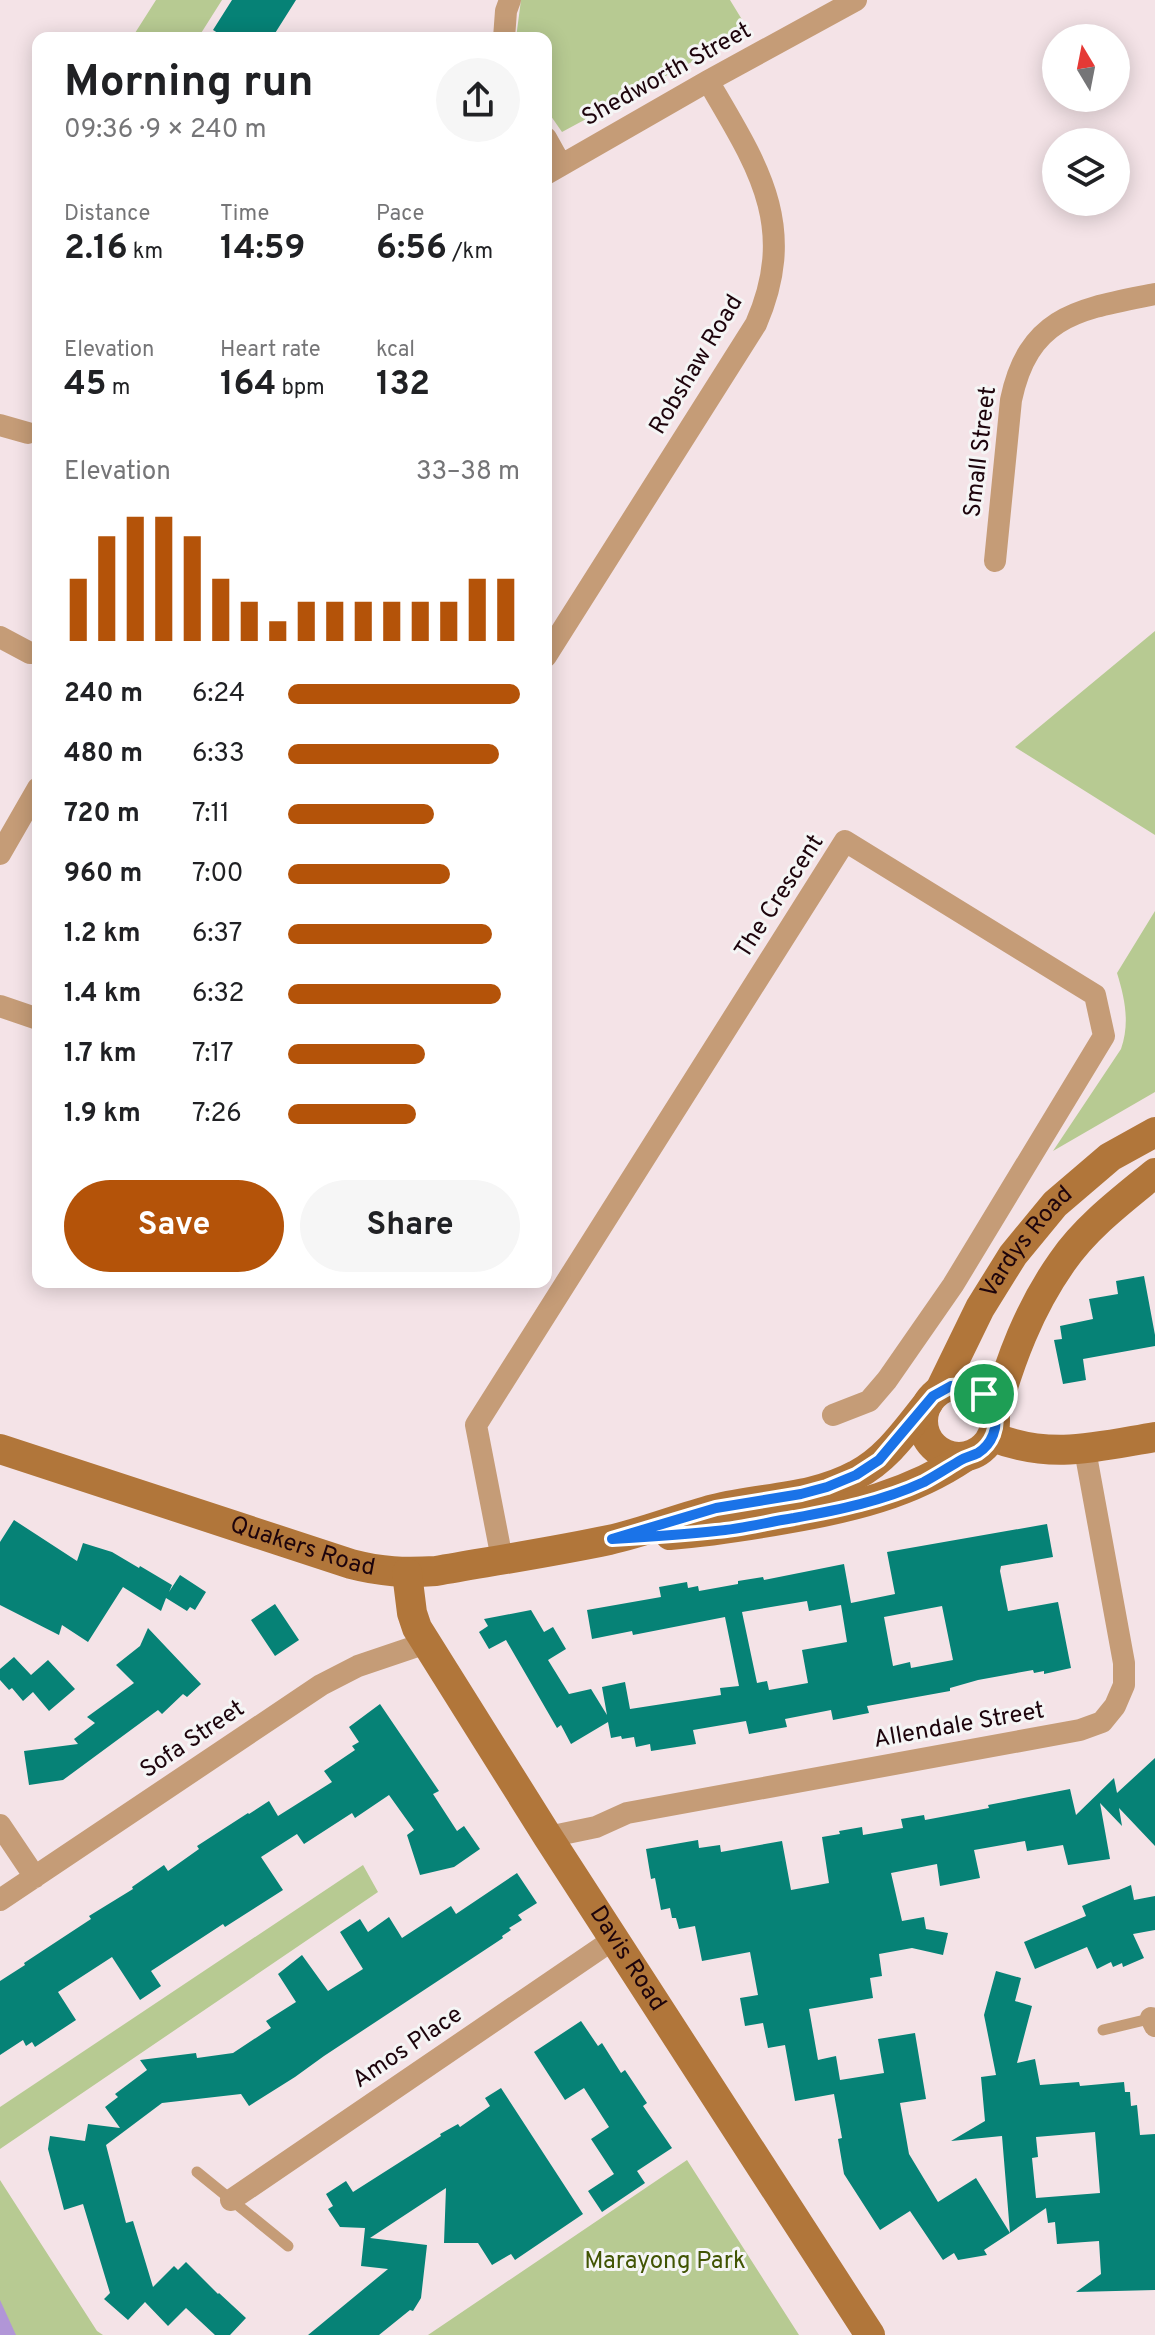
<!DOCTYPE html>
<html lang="en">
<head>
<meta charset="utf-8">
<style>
  body { margin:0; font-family:Overpass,sans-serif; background:#f6f6f6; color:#202124; height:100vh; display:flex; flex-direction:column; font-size:30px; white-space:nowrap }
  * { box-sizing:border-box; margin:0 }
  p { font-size:26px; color:#757577 }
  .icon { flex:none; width:44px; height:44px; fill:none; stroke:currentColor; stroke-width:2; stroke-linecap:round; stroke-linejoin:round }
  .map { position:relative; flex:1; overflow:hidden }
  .panel { position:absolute; left:32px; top:32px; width:520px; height:1256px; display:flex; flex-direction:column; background:#fff; border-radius:16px; box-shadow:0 4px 20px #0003 }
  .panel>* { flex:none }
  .needle { width:52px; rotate:350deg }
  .controls { position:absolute; left:1042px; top:24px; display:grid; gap:16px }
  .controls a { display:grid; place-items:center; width:88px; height:88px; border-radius:50%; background:#fff; box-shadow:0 4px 20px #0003; font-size:40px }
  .pin { position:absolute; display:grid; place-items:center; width:68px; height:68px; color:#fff; margin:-34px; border:4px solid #fff; border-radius:50%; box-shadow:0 2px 8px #0007 }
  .round { display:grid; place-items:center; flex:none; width:84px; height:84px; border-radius:42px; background:#f6f6f6 }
  .summary { display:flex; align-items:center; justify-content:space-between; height:136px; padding:0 32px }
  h1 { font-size:44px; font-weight:700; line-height:60px }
  .metrics { display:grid; grid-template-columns:repeat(3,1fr); gap:12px; height:136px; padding:8px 32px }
  .metrics div { display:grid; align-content:center }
  .metrics b { font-size:34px; font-weight:700 }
  .metrics small { font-size:22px; font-weight:400 }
  .metrics p { font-size:22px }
  .chart { height:224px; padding:16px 32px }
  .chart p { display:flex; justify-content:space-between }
  .chart svg { width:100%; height:144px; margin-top:8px; stroke:#b45309; stroke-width:6 }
  .primary-button { display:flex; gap:16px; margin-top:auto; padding:16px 32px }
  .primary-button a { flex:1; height:92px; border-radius:48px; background:#b45309; color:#fff; font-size:32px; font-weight:700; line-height:92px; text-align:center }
  .primary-button a+a { background:#f6f6f6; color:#202124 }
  ul { padding:0 32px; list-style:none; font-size:26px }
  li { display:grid; grid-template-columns:128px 96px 1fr; align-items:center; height:60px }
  li i { height:20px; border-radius:10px; background:#b45309 }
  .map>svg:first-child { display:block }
  .green { fill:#b7ca92 }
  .water { fill:#b196d7 }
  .building { fill:#068276; fill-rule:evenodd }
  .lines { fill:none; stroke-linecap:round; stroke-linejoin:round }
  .lane { stroke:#c59c77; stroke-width:11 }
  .street { stroke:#c59c77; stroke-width:22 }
  .secondary { stroke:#b1763a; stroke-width:30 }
  .route-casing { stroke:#fff; stroke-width:16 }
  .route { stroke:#1a73e8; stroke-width:10 }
  .labels { text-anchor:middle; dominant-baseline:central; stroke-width:6; stroke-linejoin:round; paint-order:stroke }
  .street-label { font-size:24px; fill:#1d040c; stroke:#f5f5f5 }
  .park-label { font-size:24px; fill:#415403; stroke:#f5f5f5 }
</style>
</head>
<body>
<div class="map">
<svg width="1155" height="2335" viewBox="0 0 1155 2335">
  <rect width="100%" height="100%" fill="#f4e3e7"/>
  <path class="green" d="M156,0H222L198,38H143L135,33Z
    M521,0H730L749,31L562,132L546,109V38H516Z
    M1155,631V835L1015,747Z
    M1155,911V1092L1053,1151L1121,1049C1130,1023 1125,999 1117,973Z
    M363,1865L378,1892L0,2149V2107Z
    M687,2160L799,2335H428Z
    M0,2180L97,2331L103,2335H0Z"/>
  <path class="water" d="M0,2300L16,2335H0Z"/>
  <path class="building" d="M232,0H296L272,38H226L213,30Z
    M1144,1276L1155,1335V1346L1083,1359L1086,1380L1063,1384L1054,1340L1062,1339L1060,1326L1093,1319L1089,1299L1118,1294L1116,1281Z
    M14,1520L77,1561L83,1543L112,1552L139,1568L140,1566L172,1585L169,1592L180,1575L206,1592L195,1610L190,1607L187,1611L166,1598L161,1611L123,1587L88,1642L62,1625L59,1635L0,1605V1542Z
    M1047,1524L1053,1557L1001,1566L1000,1571L1008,1611L1058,1602L1071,1668L1044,1674V1671L1034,1673L1033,1670L978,1680L950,1688V1691L867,1706L869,1713L833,1720L831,1710L785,1719L787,1727L749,1734L746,1721L693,1730L696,1744L651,1751L650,1744L636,1747L634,1737L622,1739L621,1736L611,1738L608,1722L571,1744L561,1725L557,1728L506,1640L489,1649L479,1632L488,1626L484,1619L531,1610L544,1632L553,1627L566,1649L548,1660L569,1694L591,1689L607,1715L602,1687L625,1682L630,1709L721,1695L720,1688L739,1686L725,1617L633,1635L632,1631L592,1639L587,1610L661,1597L659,1587L687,1582L688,1588L698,1586L699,1591L738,1584V1581L763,1577L764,1580L844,1564L851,1603L895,1594L887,1552ZM807,1601L809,1611L841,1605L847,1642L802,1650L808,1683L769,1690L767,1681L757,1683L742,1612ZM942,1606L953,1660L911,1668L910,1662L893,1666L884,1617Z
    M275,1604L299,1640L275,1656L251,1620Z
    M148,1628L201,1684L187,1697L183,1694L162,1714L158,1710L63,1780L29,1785L24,1751L78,1744L74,1739L95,1723L87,1717L134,1683L116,1665L140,1646Z
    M14,1657L31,1675L48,1660L75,1689L49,1711L33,1692L23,1701L12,1688L9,1690L0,1680V1669Z
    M380,1704L439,1791L433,1794L457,1831L464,1826L480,1849L454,1867L420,1875L407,1835L414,1830L389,1795L355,1818L352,1813L304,1844L297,1834L261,1857L283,1890L225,1927L223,1924L151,1971L161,1986L140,2000L112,1957L58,1992L76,2020L35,2047L32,2042L26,2046L23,2040L0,2055V1981L25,1965L24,1963L91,1919L89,1916L133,1889L132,1887L164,1865L168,1871L199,1849L197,1846L248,1813L249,1814L269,1801L278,1816L332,1782L324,1771L355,1750L352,1746L359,1742L349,1727Z
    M1155,1758V1846L1119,1808L1122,1826L1100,1803L1110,1859L1068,1865L1063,1845L1027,1851L1025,1841L974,1850L980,1878L940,1886L937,1864L891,1873L902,1921L924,1917L926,1929L948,1933L943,1955L912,1948L879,1954L882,1976L870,1978L873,1998L809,2009L818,2060L836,2056L840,2080L884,2073L878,2039L915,2033L926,2099L900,2103L909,2154L938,2202L976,2178L1010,2233L984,2250L987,2255L958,2260L954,2253L943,2260L910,2211L880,2230L844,2174L838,2139L842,2138L834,2094L795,2101L785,2045L768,2048L763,2023L745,2026L740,1998L758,1995L750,1952L702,1961L695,1926L679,1929L676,1918H672L670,1908L661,1910L655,1878L651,1879L646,1849L698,1840L699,1848L720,1845L721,1852L782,1841L791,1890L829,1883L822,1837L840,1834L839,1831L862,1827L863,1835L903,1828L901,1819L924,1815L925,1820L989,1808L988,1805L1070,1789L1076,1815L1114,1778L1117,1793Z
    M517,1873L537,1903L518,1915L522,1920L509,1928L511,1930L502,1936L503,1938L324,2056L295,2077L249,2106L241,2094L162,2103L106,2145L126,2223L133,2221L153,2287L174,2266L178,2270L186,2262L218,2294L219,2293L246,2318L230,2335H215L186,2308L168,2326L145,2302L128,2320L104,2299L110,2293L83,2204L64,2210L48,2149L50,2136L85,2141L88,2124L120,2128L105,2107L118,2097L115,2094L147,2070L140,2060L196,2053L197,2058L233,2053L271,2028L266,2021L296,2002L278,1974L302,1955L328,1991L363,1969L340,1932L360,1919L368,1932L389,1917L402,1938L451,1906L456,1914Z
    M1131,1885L1134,1900L1155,1896V1930L1133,1934L1144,1958L1123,1967L1122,1963L1113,1967L1111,1962L1097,1969L1087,1947L1035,1969L1024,1942L1086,1916L1082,1906Z
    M996,1971L1021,1978L1015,2001L1032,2006L1017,2063L1035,2059L1040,2085L1079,2082L1080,2086L1124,2082L1125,2092H1130L1131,2106L1137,2105L1140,2135L1155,2134V2290L1076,2292L1101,2274L1099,2241L1057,2244L1055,2222L1048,2223L1046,2208L1010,2233L1002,2136L951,2141L985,2121L981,2077L996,2075L984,2015ZM1095,2132L1100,2193L1036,2198L1032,2158L1038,2157L1036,2137Z
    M581,2021L598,2046L602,2043L621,2073L625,2070L647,2103L643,2106L672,2148L637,2171L645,2183L602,2212L588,2191L614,2174L591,2139L609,2127L584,2088L565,2100L534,2052Z
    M501,2088L583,2214L515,2260L511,2254L492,2265L478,2243H444L446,2188L370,2238L427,2245L421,2298L413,2311L410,2310L379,2335H308L388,2269L361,2266L365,2228L340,2227L328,2209L333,2206L326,2194L346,2181L353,2192L441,2136L440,2134L458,2124L460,2127L490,2106L485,2098Z"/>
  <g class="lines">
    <path class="lane" d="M1103,2030L1153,2018
      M197,2172L288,2246"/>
    <path class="street" d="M504,38L506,11L510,0
      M546,138L561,165
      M546,174L708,81L856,0
      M0,425L28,433
      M995,561L1011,400C1029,314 1081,309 1155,294
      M0,637L30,653H38
      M546,656L756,324C799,225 757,165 708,81
      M0,854L38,788
      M0,1006L38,1019
      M502,1559L476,1425L845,841L1095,995L1104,1036L953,1285L887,1380L869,1401L833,1415
      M0,1825L35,1877
      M548,1837L596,1827L627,1813L1080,1730L1102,1722L1115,1706L1124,1685V1663L1085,1450
      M0,1900L321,1685L358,1666L426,1643
      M1151,2018L1155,2026
      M231,2200L614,1939"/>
    <g class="secondary">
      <circle cx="959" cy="1421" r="36"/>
      <path id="s1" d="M940,1390L980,1308L1013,1255L1055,1204L1110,1157L1155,1132"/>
      <path d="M995,1414C1010,1360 1029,1309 1062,1262C1086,1227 1122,1200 1155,1173"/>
      <path d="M993,1437C1051,1460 1096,1447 1155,1437"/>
      <path id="s2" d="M0,1449L351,1564C382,1572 404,1573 436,1571C493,1561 552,1552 609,1540C645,1532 679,1518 714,1509C761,1497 812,1499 856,1475C887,1459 907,1429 928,1403"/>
      <path d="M670,1535C709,1532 747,1526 786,1519C850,1508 910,1494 965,1457"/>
      <path id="s3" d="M407,1573L412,1613L417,1628L548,1837L870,2335"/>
    </g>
  </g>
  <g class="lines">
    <defs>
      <path id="route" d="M963,1385C977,1389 989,1395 994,1411C999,1427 992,1444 978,1453C972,1456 966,1457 961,1460C949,1467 937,1475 924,1482C883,1501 838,1510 794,1518C768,1522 742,1529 716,1531C681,1535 647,1537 612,1539L716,1508L801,1494L827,1487L856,1475L879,1460L933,1396L951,1386Z"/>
    </defs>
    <use href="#route" class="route-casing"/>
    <use href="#route" class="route"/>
  </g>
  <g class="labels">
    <g class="street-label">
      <text transform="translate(667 75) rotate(-29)">Shedworth Street</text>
      <text transform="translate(697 365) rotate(-59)">Robshaw Road</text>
      <text transform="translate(981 452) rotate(-83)">Small Street</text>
      <text transform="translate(780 897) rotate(-57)">The Crescent</text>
      <text stroke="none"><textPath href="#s1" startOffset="172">Vardys Road</textPath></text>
      <text stroke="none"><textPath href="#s2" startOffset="318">Quakers Road</textPath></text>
      <text transform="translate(959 1726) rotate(-10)">Allendale Street</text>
      <text transform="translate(193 1740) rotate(-34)">Sofa Street</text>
      <text stroke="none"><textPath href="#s3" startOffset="448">Davis Road</textPath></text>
      <text transform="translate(408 2048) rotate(-34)">Amos Place</text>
    </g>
    <g class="park-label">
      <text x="665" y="2262">Marayong Park</text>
    </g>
  </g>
</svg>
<div class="controls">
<a><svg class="needle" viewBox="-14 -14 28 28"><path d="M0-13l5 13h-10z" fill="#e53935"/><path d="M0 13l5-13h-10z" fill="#757577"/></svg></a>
<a><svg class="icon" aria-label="layers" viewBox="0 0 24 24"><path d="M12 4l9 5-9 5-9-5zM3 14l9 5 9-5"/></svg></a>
</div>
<div class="pin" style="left:984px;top:1394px;background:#1e9e55"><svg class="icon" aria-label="arrive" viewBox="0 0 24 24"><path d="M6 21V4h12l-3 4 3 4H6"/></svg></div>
<section class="panel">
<div class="summary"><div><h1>Morning run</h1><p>09:36 · 9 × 240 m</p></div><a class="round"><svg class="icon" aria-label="share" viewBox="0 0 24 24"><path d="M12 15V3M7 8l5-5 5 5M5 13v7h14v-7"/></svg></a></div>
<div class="metrics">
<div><p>Distance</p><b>2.16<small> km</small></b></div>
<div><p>Time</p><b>14:59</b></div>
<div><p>Pace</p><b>6:56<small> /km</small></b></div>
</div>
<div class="metrics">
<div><p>Elevation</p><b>45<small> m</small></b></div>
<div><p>Heart rate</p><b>164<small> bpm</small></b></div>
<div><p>kcal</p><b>132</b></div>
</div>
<div class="chart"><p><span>Elevation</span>33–38 m</p>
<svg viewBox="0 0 160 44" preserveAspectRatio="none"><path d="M5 44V25M15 44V12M25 44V6M35 44V6M45 44V12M55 44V25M65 44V32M75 44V38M85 44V32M95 44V32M105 44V32M115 44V32M125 44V32M135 44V32M145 44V25M155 44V25"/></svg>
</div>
<ul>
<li><b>240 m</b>6:24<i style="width:100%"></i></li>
<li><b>480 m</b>6:33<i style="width:91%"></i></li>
<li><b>720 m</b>7:11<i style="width:63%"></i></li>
<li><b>960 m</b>7:00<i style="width:70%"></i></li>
<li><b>1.2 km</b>6:37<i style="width:88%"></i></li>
<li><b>1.4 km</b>6:32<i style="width:92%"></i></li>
<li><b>1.7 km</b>7:17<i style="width:59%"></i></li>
<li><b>1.9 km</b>7:26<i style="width:55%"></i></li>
</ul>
<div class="primary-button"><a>Save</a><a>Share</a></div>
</section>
</div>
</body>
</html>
